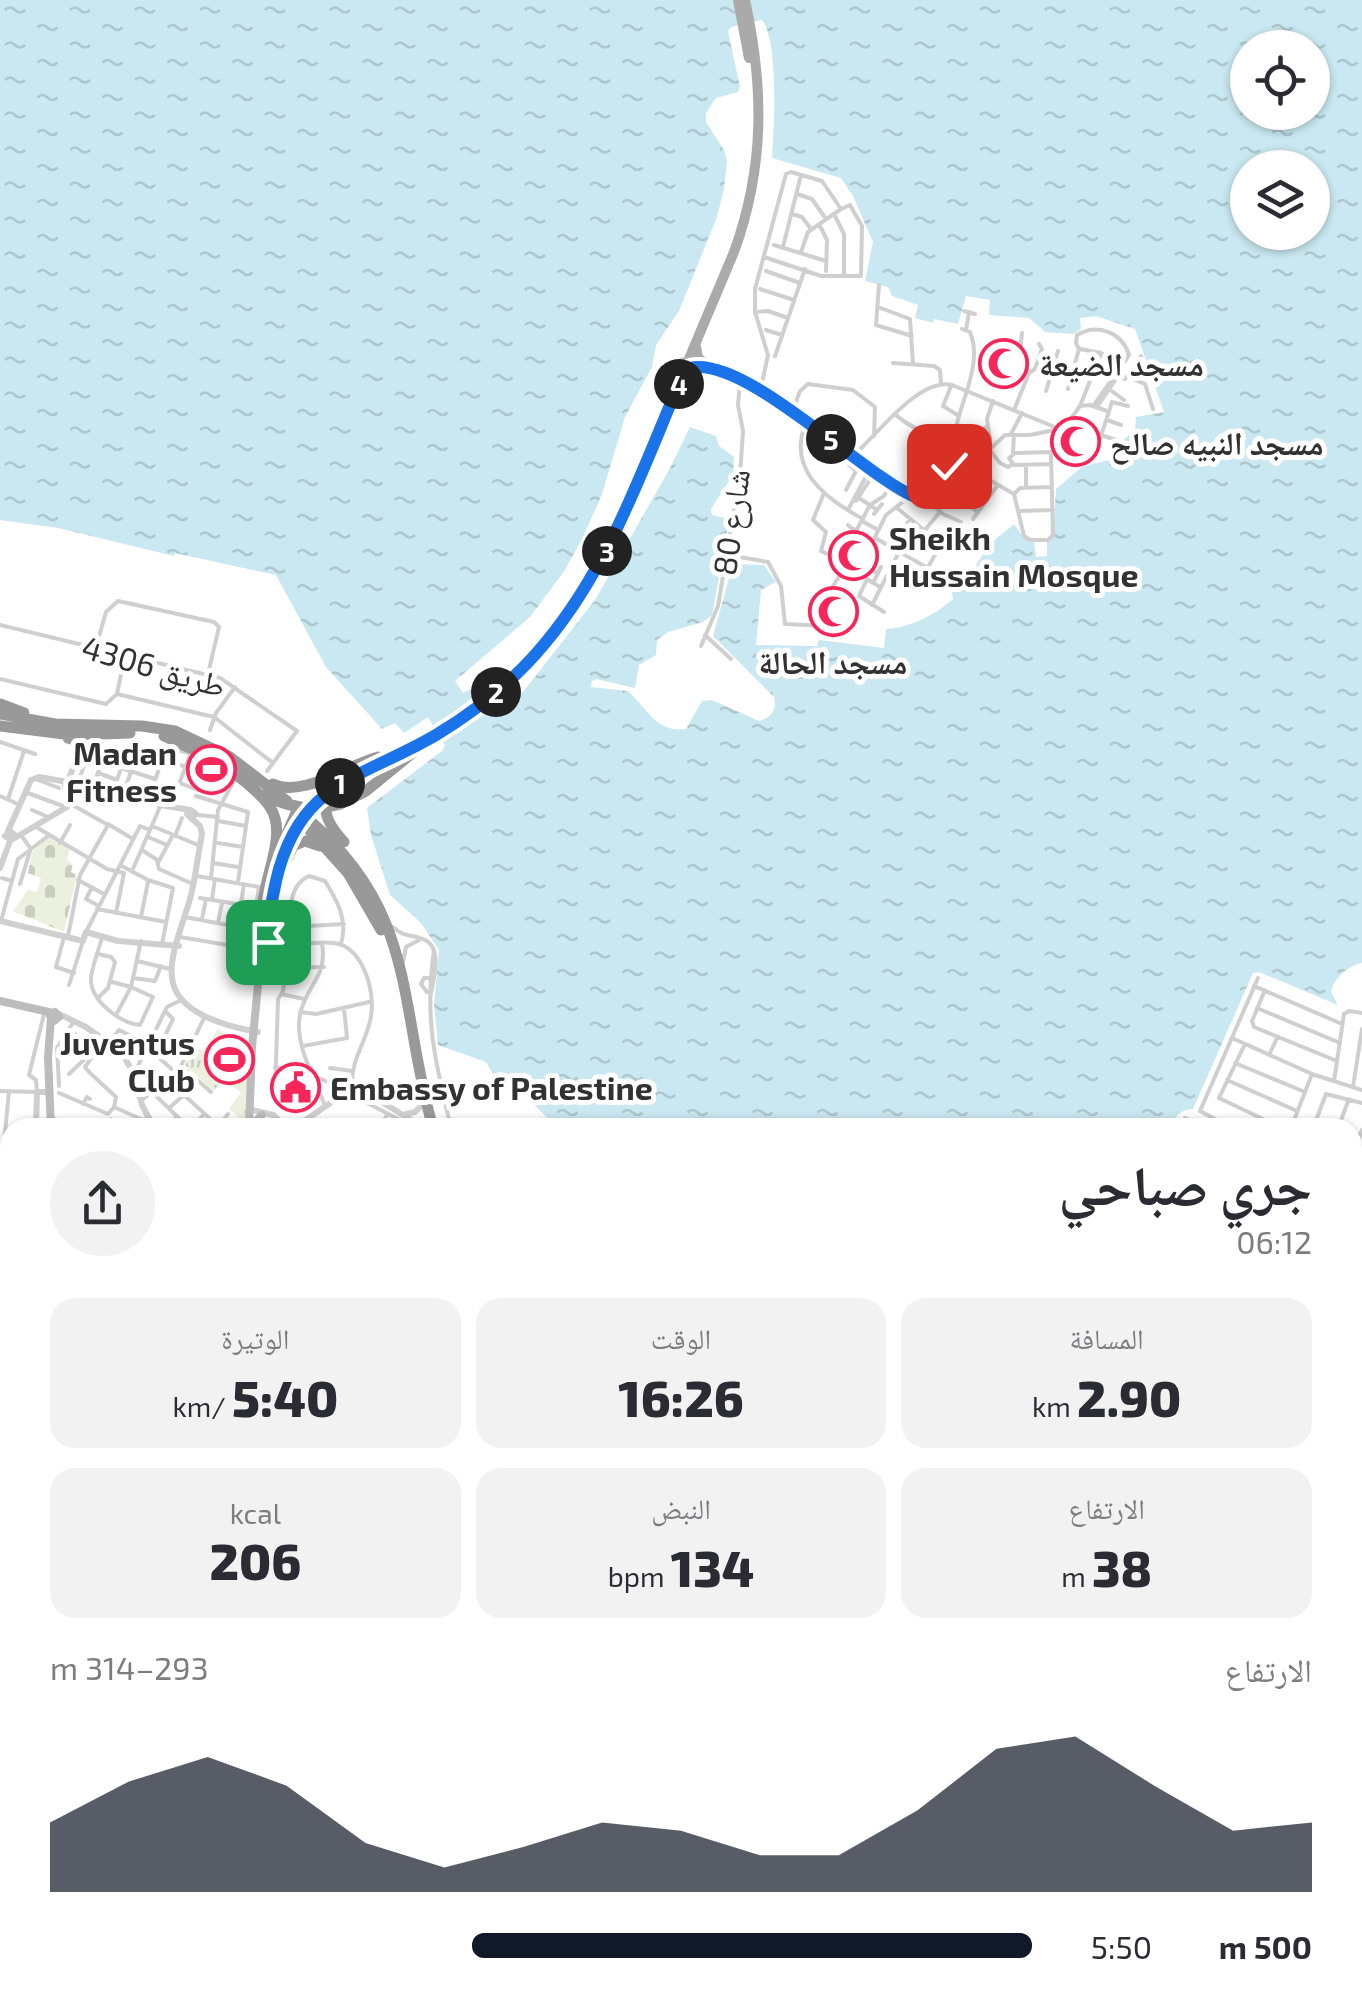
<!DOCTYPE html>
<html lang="ar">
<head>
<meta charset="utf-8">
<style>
  body { margin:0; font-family:"Exo 2","Noto Naskh Arabic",sans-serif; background:#f2f2f3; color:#2b2b33; direction:rtl; height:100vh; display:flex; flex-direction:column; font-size:38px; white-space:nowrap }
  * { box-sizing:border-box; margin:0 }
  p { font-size:32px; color:#7c7c81 }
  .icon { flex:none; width:55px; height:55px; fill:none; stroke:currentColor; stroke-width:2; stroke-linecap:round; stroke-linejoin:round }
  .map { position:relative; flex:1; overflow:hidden; direction:ltr }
  .sheet { position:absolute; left:0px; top:1118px; width:1362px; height:888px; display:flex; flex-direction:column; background:#fff; border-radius:30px 30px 0 0; box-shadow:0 2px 8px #0004; direction:rtl }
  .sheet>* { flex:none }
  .controls { position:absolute; left:1230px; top:30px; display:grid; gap:20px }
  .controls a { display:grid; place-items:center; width:100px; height:100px; border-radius:50%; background:#fff; box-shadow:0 2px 8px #0004; font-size:50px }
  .pin { position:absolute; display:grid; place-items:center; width:85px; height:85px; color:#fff; margin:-42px; border-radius:20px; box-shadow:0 5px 15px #0006 }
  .km { position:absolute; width:50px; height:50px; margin:-25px; border-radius:50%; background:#222; color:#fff; font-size:28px; line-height:50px; text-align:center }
  .round { display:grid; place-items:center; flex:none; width:105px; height:105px; border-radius:52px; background:#f2f2f3 }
  .summary { display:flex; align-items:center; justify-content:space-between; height:170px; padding:0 50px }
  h1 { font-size:55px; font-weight:800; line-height:75px }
  .figures { display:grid; grid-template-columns:repeat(3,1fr); gap:15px; height:170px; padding:10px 50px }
  .figures div { display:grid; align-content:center; border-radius:25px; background:#f2f2f3; text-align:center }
  .figures b { font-size:50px; font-weight:800 }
  .figures small { font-size:28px; font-weight:400 }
  .figures p { font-size:28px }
  .chart { height:280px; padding:20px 50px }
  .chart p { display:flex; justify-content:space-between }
  .chart svg { width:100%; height:180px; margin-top:10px; fill:#111827; opacity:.7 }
  ul { padding:0 50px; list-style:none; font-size:32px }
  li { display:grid; grid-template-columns:160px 120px 1fr; align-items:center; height:75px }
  li i { height:25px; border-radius:12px; background:#111827 }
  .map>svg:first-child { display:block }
  .grass { fill:url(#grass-tufts) }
  .cemetery { fill:url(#cemetery-stones) }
  .pitch { fill:#ebf0df }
  .water { fill:url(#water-ripples); fill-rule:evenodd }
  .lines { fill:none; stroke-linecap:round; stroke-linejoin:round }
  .canal { stroke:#cae8f1; stroke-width:5 }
  .minor { stroke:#cfcfcf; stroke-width:4 }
  .tertiary { stroke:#cfcfcf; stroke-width:6 }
  .secondary { stroke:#bcbcbc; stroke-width:8 }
  .primary { stroke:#aaa; stroke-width:10 }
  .motorway { stroke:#999; stroke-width:11 }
  .motorway-bridge { stroke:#999; stroke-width:11 }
  .route-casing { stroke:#fff; stroke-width:20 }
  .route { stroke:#1a73e8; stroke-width:12 }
  .labels { text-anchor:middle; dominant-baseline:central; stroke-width:10; stroke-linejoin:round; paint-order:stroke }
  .poi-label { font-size:32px; font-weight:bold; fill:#323232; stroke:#fff; text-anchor:start }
  .street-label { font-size:32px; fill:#323232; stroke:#fff }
</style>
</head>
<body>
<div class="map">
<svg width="1362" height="2003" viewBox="0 0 1362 2003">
  <defs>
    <pattern id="grass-tufts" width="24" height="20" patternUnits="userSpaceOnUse" patternTransform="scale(2.5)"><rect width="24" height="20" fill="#ebf0df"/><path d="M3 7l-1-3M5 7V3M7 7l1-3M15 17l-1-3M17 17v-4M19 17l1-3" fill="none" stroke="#cacec0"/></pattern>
    <pattern id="cemetery-stones" width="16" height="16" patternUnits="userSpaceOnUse" patternTransform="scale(2.5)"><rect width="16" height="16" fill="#ebf0df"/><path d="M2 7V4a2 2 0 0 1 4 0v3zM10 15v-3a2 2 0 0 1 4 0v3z" fill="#cacec0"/></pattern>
    <pattern id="water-ripples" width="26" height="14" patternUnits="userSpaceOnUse" patternTransform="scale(2.5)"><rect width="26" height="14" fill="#cae8f1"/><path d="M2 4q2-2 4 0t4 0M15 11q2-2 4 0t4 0" fill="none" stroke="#aec7cf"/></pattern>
  </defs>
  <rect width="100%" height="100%" fill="#fff"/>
  <path class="grass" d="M196,1046L234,1072L249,1050L246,1123L229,1109L241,1092L223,1081L213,1091L185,1065Z"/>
  <path class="cemetery" d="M49,837L70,849L67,860L73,864L71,872L77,875L64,932L13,911L28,890L37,892L41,878L28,873L32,852Z
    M0,1763L10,1767V1870L0,1881Z"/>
  <path class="pitch" d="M218,1029L247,1050L234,1070L204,1050Z"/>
  <path class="water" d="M0,0H1362V963C1349,965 1334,978 1331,992L1338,1005L1259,972L1253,973L1193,1109C1180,1110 1176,1115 1171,1127H556L513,1083L497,1081L486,1062L438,1045L434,1004L439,950L421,923L390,895L371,835L367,808L442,751L445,745L428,717L404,733L395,723L382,729L326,667L276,575L175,553L174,556L58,528L0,520ZM762,20C779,41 774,129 772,158L841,178L853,196L873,242L865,281L888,287L892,296L918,305L915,318L933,323L934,319L958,324L966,296L990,300L989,315L1029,318L1045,332L1073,334L1081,329L1080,318L1096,316L1135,329L1164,412L1136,417L1135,431L1124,439L1123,450L1114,459L1083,466L1056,489L1053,536L1047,542V556L1036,557L1034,542L1022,535L1014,524L988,546L973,570L979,576L966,588L958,585L952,592L953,599C936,614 910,628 886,629L884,648L819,640L817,646L756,645L761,590L776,582L764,565L733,564L713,636L774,697C778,709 771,718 759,721L712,700L702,701L686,729C656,733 647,708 628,691L591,687L592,681L596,679L635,688L639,665L656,655L657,640L668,632L703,622L712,615L729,523L725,518L712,515L711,509L733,475L734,457L719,446L716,436L690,427L669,470L595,600L527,687L509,706L500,710L478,685L463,693L455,681L530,617L565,570L584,535L602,494L625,417L652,367L656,345L679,311L717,217L724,189L727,161L724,150L706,122V113L716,98L738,92L740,87L728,31L731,27ZM1248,48H1312V112H1248ZM1248,168H1312V232H1248Z"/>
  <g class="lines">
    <path class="canal" d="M1352,1658L1361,1662"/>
    <path class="minor" d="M797,194L812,199L826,219
      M792,214L802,217L811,229
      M834,214L844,234V276
      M819,224L827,240L826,271
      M774,245L826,261
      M783,247L801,175
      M801,252L808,232L841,209
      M764,257L821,276H861L862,226L850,205L841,209
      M766,271L800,283
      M879,285L876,325L912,336
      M760,289L794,300
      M878,307L910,319L913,364
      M964,311L975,314
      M755,312L768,311L788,318
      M766,330L782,335
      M966,330L969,312
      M1080,349L1101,353L1121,366
      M775,356L805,269
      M682,359L706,369
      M893,363L934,366L940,370L941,383
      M719,373L793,410L895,487L913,496
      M1029,373L1035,369L1042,349L1039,344
      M1133,379L1145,384L1153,409
      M951,386L943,406L959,416
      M1068,389L1079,349L1076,343L1077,335C1097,323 1122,332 1129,355L1094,405
      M1109,389L1124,400
      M1046,391L1058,351
      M760,392L768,355L755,312V289L786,174L791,172L822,181L841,209
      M1080,406L1090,405L1107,411
      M1097,407L1118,376L1125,379L1141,356
      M793,410L800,391L808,384L853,390L875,407L874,436
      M1014,410L1029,373L1019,362L1022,333
      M895,414C910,429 932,435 952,440L960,435
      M807,420C785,468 824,498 863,519
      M1107,420L1121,425
      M1011,434L1022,413
      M1101,435L1116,440
      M936,436L943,444L947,439
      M968,438L989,449L1000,463L1008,467L1011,465
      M990,438L987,419L993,401
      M977,442L986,427
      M1098,445L1112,402L1128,406
      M1013,453L1014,435
      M921,463L936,476
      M950,465L966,442L957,423C964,395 982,361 970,332L962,329
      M956,465L974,441
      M1026,465V487
      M967,467L1014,494L1024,536L1030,540H1048L1053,535L1051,454L1050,452L1015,453L1009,458L1014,465L1051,464
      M940,473L956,486L953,494
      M933,479L978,512
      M846,490L856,471L849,465L854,455C877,435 919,377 952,385L1062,430
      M918,492L943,514L961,522
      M824,493L813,520L826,532L821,551L848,564
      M1014,494L1020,488L1051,487
      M859,498L877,510
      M963,499L980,474
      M856,501L875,472
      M849,508L870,469
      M897,508L942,545
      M1020,511L1053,510
      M874,514L882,504
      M973,519L997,486
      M862,521L878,530
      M848,525L860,535
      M856,531L870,505L884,496L891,484
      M924,531L940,512
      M901,534L923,545L930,536
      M858,538L849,554L867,579L880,587
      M845,539L854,529
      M877,539L931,570
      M892,548L908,522
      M728,555L768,562L781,586L785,624L846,627
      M928,567L946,536
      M860,570L865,566L878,574
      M867,579L859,596L884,612
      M873,583L881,567
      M872,605L899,552
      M819,624L833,586L846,566L856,564L869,549L886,515L949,466L973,465L1005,435H1030L1064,428L1080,406L1101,353
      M0,625L220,678L297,731L267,771
      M705,635L731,659
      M701,646L718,606L740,475L743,431L738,405L740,382
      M96,647L106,612L118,601L214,622L219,627L208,674
      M0,679L106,704L117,694L125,655
      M117,694L214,717L273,763
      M210,730L216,713L235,687
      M0,742L35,754
      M84,756L155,779
      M163,759L204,773
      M98,773L117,780
      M38,780L59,788
      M79,780L87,757
      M180,783L198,790
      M93,786L102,762
      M200,786L210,763
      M199,788L213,792L222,771L207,761
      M25,792L63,806
      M112,795L121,768
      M0,796L20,805
      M122,796L137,756L161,763
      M196,796L248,812L238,882
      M8,799L24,751
      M148,801L166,748L195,754
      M171,805L190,755
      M32,810L48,817
      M198,815L218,817
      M218,821L246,826
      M108,824L133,839
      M152,826L198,845
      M36,827L107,869L124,873
      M21,835L31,849
      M175,836L182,818
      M148,837L167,845
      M60,843L70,825
      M218,843L243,847
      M142,850L157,860L159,869L193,884
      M18,859L48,836
      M159,861L173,835
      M213,863L238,867
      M120,865L148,880L173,888L162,944
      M132,871L160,807
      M2,878L12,881
      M211,878L218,810L235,779
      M78,880L104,894
      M20,884L30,851
      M92,887L86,899L97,905
      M200,898L256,907
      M212,899L215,879
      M97,909L166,922
      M116,913L124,873
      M141,917L148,882
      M185,917L238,927
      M202,919L206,899
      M1,921L18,859
      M218,923L222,903
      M291,927L344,924
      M393,927C403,937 410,934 423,939C445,947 432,982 430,1000
      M86,932L140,826L150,830
      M68,936L80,875L108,825L69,803
      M64,937L56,967L74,973
      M180,937L245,948L250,945L259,887L197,876
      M267,937L271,945C293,948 313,940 334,943C364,946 377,996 370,1021C364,1047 351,1058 352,1088
      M102,938C98,951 93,964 91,977C89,1000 120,1023 140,1025L153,997L131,987
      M322,943C328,978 306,984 300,1015C294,1044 315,1079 325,1106
      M234,947L244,884
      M290,947C291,924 284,887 309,876L325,881C338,902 348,920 341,944
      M434,950C424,1017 435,1062 451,1128
      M98,954L111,957L115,962L108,988L99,997
      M266,957L269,948L274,945
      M137,961L170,969
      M403,962L406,947L419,940
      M133,978L155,981L161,966
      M112,982L131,987
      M69,985L83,941
      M1254,986L1342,1024
      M1265,990L1252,1021L1254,1027L1337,1061
      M427,992L421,984L424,978H428
      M281,994L304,999
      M1257,1008L1340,1043
      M165,1011L173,1019L156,1055L175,1072
      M300,1012L316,1014L369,1002
      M116,1015L131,987L141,941
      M68,1030L93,1046L92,1052L69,1074
      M1232,1038L1312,1074L1362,1090
      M109,1043L119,1030L131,1036
      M1245,1044L1219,1098L1265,1120L1269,1128
      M303,1046L347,1038L344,1008
      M1269,1055L1277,1038
      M1235,1063L1305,1092
      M181,1066L211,1092
      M275,1068H311
      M297,1068L303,1101L293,1109L275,1094L278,999L283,991L286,968L324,967
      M330,1068L352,1071
      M89,1072L116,1097L114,1107
      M89,1072L85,1067L104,1040
      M134,1074L167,1007L181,1000
      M314,1076L346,1090
      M1227,1080L1297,1111
      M1334,1081L1344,1014L1349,1011L1362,1013
      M59,1086L57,1048L74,1021
      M1353,1087L1362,1029
      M0,1091L37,1092L36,1080L29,1075L44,1014
      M59,1093L108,1114L114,1107
      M153,1093L189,1128
      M350,1094L402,1121
      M142,1100L181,1066L204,1018
      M83,1104L87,1097L90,1099
      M114,1107L143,1120L150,1117
      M169,1108L184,1095L218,1126
      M308,1118L316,1128
      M1185,1118L1207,1128
      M55,1119L67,1128
      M111,1119L130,1128
      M220,1124L228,1114
      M168,1128L177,1116
      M192,1128L204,1114
      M335,1128L347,1120L365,1128
      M381,1128L387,1114
      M1232,1128L1200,1111L1258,978
      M1291,1128L1312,1074
      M1313,1128L1326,1094L1362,1103
      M1338,1128L1349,1099
      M1352,1154L1362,1130
      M2,1164L9,1091
      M1352,1180L1362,1184
      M0,1203L10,1204
      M1352,1227L1362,1211
      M1352,1231L1362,1237
      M1,1250L10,1252
      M1352,1275L1362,1279
      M0,1277L10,1278
      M0,1302L10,1303
      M1352,1302L1362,1306
      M1355,1312L1362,1315
      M1352,1339L1358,1325L1362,1324
      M1352,1342L1362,1344
      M1352,1370L1362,1372
      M0,1394L10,1397
      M2,1394L6,1383H10
      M1357,1401L1362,1375
      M0,1404L10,1407
      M0,1435L10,1420
      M1352,1438L1362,1443
      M0,1446L4,1449L10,1443
      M0,1465L10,1467
      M0,1475L10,1478
      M1352,1477L1360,1485
      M0,1503L10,1485
      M0,1525L10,1530
      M0,1540L10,1522
      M0,1610L10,1614
      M0,1651L8,1634
      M1352,1670L1362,1677
      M1352,1703L1362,1705
      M0,1710L10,1696
      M0,1716L10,1721
      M0,1734L10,1739
      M0,1751L9,1755
      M0,1761L10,1766
      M5,1763L10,1753
      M1352,1850L1362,1842
      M0,1886L10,1875
      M0,1974L10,1947
      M300,1995L306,1999L310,1995
      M1207,1995L1220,2003
      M1229,1995L1238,2001
      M1267,1995L1270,2003
      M1278,1995L1283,2003
      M1306,1995L1311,2003
      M190,1996L200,2003
      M572,1998L583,2003
      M499,2002L501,1995
      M18,2003L21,1995
      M29,2003L32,1995
      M69,2003L71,1995
      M109,2003L113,1995
      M214,2003L218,1995
      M437,2003V1995
      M554,2003L559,1995
      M587,2003L591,1995
      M612,2003L614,1997
      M621,2003H625
      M632,2003L634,1995
      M703,2003L707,1995
      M843,2003L847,1995
      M856,2003L860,1995
      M895,2003L899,1995
      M953,2003V1995
      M997,2003L1006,1995
      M1008,2003L1025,1997
      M1193,2003L1197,1995
      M1289,2003L1295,1995
      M1333,2003L1340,1998L1349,2003"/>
    <path class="tertiary" d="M65 786a5 5 0 1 1 10 0a5 5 0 1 1-10 0Z
      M68,781L78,755
      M73,790L190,810
      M191,810L196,814L191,818L187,814Z
      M191,818L200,826L202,834C198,854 196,875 191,895C185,920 169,952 172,978C176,1014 230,1027 258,1032
      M8,831L31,780L39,777L67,782
      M10,831L15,835L11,840L5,836Z
      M13,839L67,807L73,791
      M0,868L10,841
      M0,921L83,941L86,932L118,941L179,946
      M59,1014L86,1027L122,1053L134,1074L142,1105L154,1128
      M249,1109L273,1115L287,1128
      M406,1114L415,1112L421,1106
      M36,1128L37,1092H49
      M294,1128L352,1088L364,1091L424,1128
      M1352,1510L1362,1489
      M1352,1568L1362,1574
      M1352,1696L1362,1680
      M50,2003L53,1995
      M186,2003L190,1995
      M258,2003L265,1995
      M1241,2003L1246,1995"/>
    <path class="secondary" d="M268,929L274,889
      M0,1001L53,1013
      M55,1012L59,1017L54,1021L50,1016Z
      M253,1124L262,1115
      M51,1128L48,1057L51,1018
      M249,1128L252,1047L264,923
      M0,1369L10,1370
      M0,1944L10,1939
      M124,1995L137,2003
      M399,2003L430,1995"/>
    <path class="primary" d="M738,0L749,58
      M696,347L698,358L716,371
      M346,779C396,754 448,732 491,696C574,627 610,545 651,449C679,383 706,317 734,252C765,167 764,87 745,0
      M0,1687L10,1691
      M484,1995L492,2000
      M733,1995L765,2003
      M768,1995L791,2003
      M1165,1995L1177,2003
      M1023,2003L1035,1995"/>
    <path class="motorway" d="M0,704L24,713
      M0,714L55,724L142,726L175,731L230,757L287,801
      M0,726L72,735L130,733
      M164,736L218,761L247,783
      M68,738L81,742L79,754
      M241,778C251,787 263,796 270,807C291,839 255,887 264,925
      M338,779L304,809L302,822L348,873L381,930
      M273,784C304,798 347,765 378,757
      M340,804L366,791L432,737
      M309,820C418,914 398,1005 433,1128
      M344,842C318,814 320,799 350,777
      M280,850L298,808
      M274,889L293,846L305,841L320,846
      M1352,1633L1362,1639
      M1352,1645L1362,1650"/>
    <path class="motorway-bridge" d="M264,795C289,808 313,812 340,804"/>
  </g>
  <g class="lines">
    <defs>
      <path id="route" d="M268,942C267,922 272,901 276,881C299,781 361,779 436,735C477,710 516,679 546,642C610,565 642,470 681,379L690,368C744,355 861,473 913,496L949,466"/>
    </defs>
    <use href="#route" class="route-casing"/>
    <use href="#route" class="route"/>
  </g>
  <defs>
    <symbol id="mosque-ring" viewBox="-11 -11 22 22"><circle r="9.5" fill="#fff" stroke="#f7265a" stroke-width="1.5"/><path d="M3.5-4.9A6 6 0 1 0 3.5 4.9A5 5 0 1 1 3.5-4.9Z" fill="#f7265a"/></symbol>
    <symbol id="stadium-ring" viewBox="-11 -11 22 22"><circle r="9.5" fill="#fff" stroke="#f7265a" stroke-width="1.5"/><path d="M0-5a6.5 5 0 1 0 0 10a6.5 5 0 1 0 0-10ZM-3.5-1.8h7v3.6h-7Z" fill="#f7265a"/></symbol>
    <symbol id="civic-ring" viewBox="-11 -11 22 22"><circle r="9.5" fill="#fff" stroke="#f7265a" stroke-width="1.5"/><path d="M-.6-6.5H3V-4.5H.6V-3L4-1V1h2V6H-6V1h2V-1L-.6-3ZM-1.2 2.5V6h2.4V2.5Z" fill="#f7265a"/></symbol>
  </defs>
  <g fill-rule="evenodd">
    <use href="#mosque-ring" x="976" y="336" width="55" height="55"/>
    <use href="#mosque-ring" x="1048" y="414" width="55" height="55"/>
    <use href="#mosque-ring" x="826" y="528" width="55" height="55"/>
    <use href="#mosque-ring" x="806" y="584" width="55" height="55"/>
    <use href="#stadium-ring" x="184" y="742" width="55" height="55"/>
    <use href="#stadium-ring" x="202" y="1032" width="55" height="55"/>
    <use href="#civic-ring" x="268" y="1060" width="55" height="55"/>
  </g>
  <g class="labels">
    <g class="poi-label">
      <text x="1039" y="363">مسجد الضيعة</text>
      <text x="1110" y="442">مسجد النبيه صالح</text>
      <text x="889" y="537">Sheikh<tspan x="889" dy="37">Hussain Mosque</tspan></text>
      <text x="833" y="661" text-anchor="middle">مسجد الحالة</text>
      <text x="177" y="752" text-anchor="end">Madan<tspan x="177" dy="37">Fitness</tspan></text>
      <text x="195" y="1042" text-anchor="end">Juventus<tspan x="195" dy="37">Club</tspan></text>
      <text x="330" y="1087">Embassy of Palestine</text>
    </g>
    <g class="street-label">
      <text transform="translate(730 522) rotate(-82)">شارع 80</text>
      <text transform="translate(154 665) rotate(16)">طريق 4306</text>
    </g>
  </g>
</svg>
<div class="controls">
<a><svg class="icon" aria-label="locate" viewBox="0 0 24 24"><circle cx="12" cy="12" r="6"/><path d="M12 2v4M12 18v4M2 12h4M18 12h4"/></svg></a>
<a><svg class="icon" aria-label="layers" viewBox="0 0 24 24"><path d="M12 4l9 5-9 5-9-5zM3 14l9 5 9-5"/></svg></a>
</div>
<div class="pin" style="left:268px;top:942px;background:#1e9e55"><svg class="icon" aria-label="arrive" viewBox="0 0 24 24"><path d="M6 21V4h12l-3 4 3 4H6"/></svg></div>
<div class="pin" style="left:949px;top:466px;background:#d93025"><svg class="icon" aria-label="check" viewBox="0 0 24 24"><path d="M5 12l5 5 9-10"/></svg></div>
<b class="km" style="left:340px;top:783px">1</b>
<b class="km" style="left:496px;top:692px">2</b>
<b class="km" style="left:607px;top:551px">3</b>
<b class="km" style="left:679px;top:384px">4</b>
<b class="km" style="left:831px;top:439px">5</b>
<section class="sheet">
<div class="summary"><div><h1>جري صباحي</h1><p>06:12</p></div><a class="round"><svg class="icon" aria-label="share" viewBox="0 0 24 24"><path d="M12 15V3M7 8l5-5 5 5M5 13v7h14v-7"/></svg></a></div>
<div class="figures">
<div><p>المسافة</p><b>2.90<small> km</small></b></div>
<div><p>الوقت</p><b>16:26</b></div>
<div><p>الوتيرة</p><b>5:40<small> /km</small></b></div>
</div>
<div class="figures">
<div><p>الارتفاع</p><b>38<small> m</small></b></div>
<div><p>النبض</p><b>134<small> bpm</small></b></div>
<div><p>kcal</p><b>206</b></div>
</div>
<div class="chart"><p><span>الارتفاع</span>293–314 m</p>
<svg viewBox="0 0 160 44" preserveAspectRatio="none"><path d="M0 44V27L10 17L20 11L30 18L40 32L50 38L60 33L70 27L80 29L90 35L100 35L110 24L120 9L130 6L140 18L150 29L160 27V44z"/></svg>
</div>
<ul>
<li><b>500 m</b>5:50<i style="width:57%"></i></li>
</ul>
</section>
</div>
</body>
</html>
